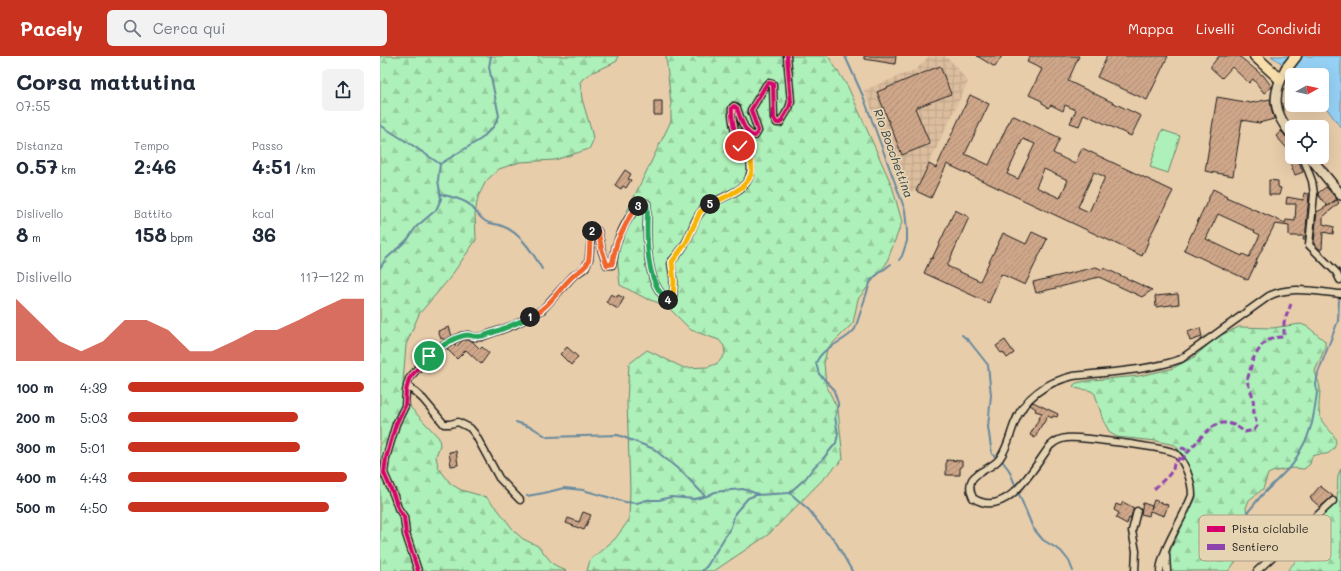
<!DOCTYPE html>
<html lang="it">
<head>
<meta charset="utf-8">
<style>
  body { margin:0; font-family:Mali,sans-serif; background:#f2f2f3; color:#1f2937; height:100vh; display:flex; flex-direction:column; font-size:15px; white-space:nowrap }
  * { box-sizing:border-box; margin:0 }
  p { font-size:13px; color:#747a83 }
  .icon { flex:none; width:22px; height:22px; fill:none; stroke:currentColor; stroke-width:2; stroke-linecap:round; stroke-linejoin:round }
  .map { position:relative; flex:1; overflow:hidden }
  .side { display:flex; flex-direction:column; background:#fff; width:380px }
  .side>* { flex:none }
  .needle { width:26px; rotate:82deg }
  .fabs { position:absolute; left:905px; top:12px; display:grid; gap:8px }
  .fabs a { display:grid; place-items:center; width:44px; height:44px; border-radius:6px; background:#fff; box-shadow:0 4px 16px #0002; font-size:20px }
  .pin { position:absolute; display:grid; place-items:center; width:34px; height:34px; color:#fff; margin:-17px; border:2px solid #fff; border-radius:50%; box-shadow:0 1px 4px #0007 }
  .km { position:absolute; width:20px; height:20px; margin:-10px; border-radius:50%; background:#222; color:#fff; font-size:11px; line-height:20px; text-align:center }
  .round { display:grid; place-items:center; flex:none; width:42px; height:42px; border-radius:6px; background:#f2f2f3 }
  .summary { display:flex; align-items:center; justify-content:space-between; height:68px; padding:0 16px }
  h1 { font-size:22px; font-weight:700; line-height:30px }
  .figures { display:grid; grid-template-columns:repeat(3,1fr); gap:6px; height:68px; padding:4px 16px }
  .figures div { display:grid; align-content:center }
  .figures b { font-size:20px; font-weight:700 }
  .figures small { font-size:11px; font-weight:400 }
  .figures p { font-size:11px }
  .chart { height:112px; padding:8px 16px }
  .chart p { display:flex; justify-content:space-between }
  .chart svg { width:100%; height:72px; margin-top:4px; fill:#c8321e; opacity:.7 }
  ul { padding:0 16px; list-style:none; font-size:13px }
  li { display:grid; grid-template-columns:64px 48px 1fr; align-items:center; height:30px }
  li i { height:10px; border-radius:5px; background:#c8321e }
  header { display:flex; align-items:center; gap:24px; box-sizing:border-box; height:56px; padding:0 20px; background:#c8321e; color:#fff }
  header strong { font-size:19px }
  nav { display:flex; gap:22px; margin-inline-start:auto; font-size:14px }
  .search { width:280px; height:36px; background:#f2f2f3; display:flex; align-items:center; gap:10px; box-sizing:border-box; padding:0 14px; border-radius:6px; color:#747a83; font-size:15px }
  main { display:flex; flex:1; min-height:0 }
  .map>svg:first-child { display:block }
  .industrial { fill:url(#industrial-grid) }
  .forest { fill:url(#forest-firs); stroke:#65866a }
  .garden { fill:#aef0b9; stroke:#65866a }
  .water { fill:#95d1f5; stroke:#65899e }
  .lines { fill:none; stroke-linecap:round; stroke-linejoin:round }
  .stream { stroke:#65899e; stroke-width:2 }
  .building { fill:url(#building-hatch); stroke:#1c1c1c; fill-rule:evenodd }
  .street-casing { stroke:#1c1c1c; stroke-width:9 }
  .secondary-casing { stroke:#1c1c1c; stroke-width:12 }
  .primary-casing { stroke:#1c1c1c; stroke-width:13 }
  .street { stroke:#e7d4b2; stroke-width:6 }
  .secondary { stroke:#e7d4b2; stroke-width:9 }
  .primary { stroke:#f8deab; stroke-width:10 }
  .quiet { stroke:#8e44ad; stroke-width:3; stroke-dasharray:6 3; stroke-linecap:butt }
  .cycleway-casing { stroke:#e7d4b2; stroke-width:6 }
  .cycleway { stroke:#d6006c; stroke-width:4 }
  .split-1-casing { stroke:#fff; stroke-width:8 }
  .split-2-casing { stroke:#fff; stroke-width:8 }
  .split-3-casing { stroke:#fff; stroke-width:8 }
  .split-4-casing { stroke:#fff; stroke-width:8 }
  .split-5-casing { stroke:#fff; stroke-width:8 }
  .split-6-casing { stroke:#fff; stroke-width:8 }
  .split-1 { stroke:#22a559; stroke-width:5 }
  .split-2 { stroke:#f0652b; stroke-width:5 }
  .split-3 { stroke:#f0652b; stroke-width:5 }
  .split-4 { stroke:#22a559; stroke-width:5 }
  .split-5 { stroke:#f5b400; stroke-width:5 }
  .split-6 { stroke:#f5b400; stroke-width:5 }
  .labels { text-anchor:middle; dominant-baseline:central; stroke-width:3.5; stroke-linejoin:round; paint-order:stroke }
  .water-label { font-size:12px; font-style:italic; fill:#344047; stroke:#e7d4b2 }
  .key { fill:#e7d4b2; stroke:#aa9d85; stroke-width:1 }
  .key-label { font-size:11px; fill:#1c1c1c }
</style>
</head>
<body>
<header>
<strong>Pacely</strong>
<div class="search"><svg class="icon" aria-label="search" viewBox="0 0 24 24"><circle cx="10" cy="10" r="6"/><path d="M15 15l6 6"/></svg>Cerca qui</div>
<nav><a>Mappa</a><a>Livelli</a><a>Condividi</a></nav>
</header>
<main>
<section class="side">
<div class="summary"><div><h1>Corsa mattutina</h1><p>07:55</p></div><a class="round"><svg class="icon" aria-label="share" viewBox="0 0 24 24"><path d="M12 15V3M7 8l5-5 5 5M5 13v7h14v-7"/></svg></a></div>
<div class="figures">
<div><p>Distanza</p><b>0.57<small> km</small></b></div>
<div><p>Tempo</p><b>2:46</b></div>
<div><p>Passo</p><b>4:51<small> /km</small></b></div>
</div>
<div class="figures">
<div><p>Dislivello</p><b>8<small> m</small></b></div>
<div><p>Battito</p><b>158<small> bpm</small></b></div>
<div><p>kcal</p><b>36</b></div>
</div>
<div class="chart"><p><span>Dislivello</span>117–122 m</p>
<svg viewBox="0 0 160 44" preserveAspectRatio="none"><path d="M0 44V6L10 19L20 32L30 38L40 32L50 19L60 19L70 25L80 38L90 38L100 32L110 25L120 25L130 19L140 12L150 6L160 6V44z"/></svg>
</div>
<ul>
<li><b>100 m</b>4:39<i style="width:100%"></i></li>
<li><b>200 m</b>5:03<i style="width:72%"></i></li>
<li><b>300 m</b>5:01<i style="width:73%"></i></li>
<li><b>400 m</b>4:43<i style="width:93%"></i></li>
<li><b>500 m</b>4:50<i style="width:85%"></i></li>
</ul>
</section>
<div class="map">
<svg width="961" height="515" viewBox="0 0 961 515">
  <defs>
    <pattern id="industrial-grid" width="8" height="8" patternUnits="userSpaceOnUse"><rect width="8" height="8" fill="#dcbe9e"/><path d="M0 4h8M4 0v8" fill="none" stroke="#bca388"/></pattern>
    <pattern id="forest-firs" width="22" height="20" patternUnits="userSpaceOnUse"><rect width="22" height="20" fill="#aef0b9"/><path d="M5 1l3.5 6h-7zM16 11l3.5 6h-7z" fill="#95cd9e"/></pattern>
    <pattern id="building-hatch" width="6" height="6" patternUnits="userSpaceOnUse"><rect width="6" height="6" fill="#cea689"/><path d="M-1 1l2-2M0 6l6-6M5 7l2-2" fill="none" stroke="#b08e76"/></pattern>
  </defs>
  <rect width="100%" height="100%" fill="#e8cdab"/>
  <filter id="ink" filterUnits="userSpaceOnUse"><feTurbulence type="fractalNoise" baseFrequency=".025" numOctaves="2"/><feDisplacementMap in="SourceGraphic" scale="8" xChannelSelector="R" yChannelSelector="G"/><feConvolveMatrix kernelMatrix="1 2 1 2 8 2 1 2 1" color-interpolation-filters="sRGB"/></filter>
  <g filter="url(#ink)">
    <path class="industrial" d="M549,0H565L575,9L588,26L536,135L527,136L511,102L484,34L537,13Z"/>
    <path class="forest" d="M0,0H238L237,5C224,13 210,14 200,26L202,43L212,77L213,85L209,93L175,104L140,106L119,113L106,125L98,141L95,158L96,184L69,223L39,258L26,289L23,326L31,352L59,382L60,389L56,400L58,411L71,428L81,434L106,441L119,455L135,476L143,483L158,490L173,508L186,515H0Z
      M286,0H448L468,31L512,130L522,166L506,208L478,243L473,267L447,293L444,307L446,329L458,354L463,403L389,478L334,515H207L210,504L235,483L249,464L250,433L247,346L249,308L267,294L304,312L328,311L338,307L345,298L344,290L339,284L311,274L286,249L267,243L240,229L235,180L291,65V48Z
      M921,268L928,271L945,285V292L935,315C936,321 940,327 940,333C940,344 937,352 941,363C945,373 961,380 954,392C947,402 941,396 932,400L930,408L924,413L912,412L892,416L888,418L883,433L869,444L866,452L867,460L873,475L863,488L857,504L849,514L848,515H790L789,503L791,492L816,442L814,425L807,404L795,389L776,385L737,381L730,377L723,364L715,338C709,331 700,336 693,330L696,327L713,324L759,320L791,313L814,301L837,281L859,271L892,272Z
      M961,413V515H907C918,503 924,497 921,479L955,449C961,436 954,423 961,413Z"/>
    <path class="garden" d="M782,74L800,80L788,117L770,111Z"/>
    <path class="water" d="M891,0H961V72L942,46V19H919Z"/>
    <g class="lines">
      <path class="stream" d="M465,0L483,40L525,154L527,175V185L522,200L519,204
        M0,69L32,89L60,108
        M61,138C70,141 82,142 90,149C95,154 99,161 105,165C111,169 116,167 122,170C140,176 153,197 162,213
        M0,212L6,203L28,183L36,171L56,154L61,143L58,124L60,108L101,83L114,70L119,60L109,11L111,0
        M582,279L589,285L608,309L611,339L608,371L612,398L623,406L629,414L653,472L663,484L681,495L689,505L693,515
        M136,366L153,372L167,381L238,379L274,393L304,418L325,440
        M410,437L429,454L446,476L454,483L472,515
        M147,440L164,437L184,432L203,434L245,446L257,447L267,444H279L291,441L315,443L327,440L335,436L351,434L363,433L378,438
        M834,484L843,479L850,478L881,440L913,408L927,382L932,367L935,351L937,337L936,328L938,317L958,265L959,244
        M322,515L327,510L351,471L355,457L368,442L376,439L409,437L425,423L434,411L442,404L456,387L458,378L455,361L458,351V347L453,332L439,318L436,307C443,289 465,287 475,273L491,224L498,218L511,208"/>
    </g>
    <path class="building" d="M484,0H516L515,8L484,3Z
      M597,0H622L615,11Z
      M650,0H699L688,25L761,60L751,80L704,58L699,70L690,67L696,54L685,49L683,55L671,49L668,52L666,49L662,47V45L649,39L662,13L647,6Z
      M727,0H788L767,44L717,21Z
      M839,0H859L882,19H883L892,31L884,37L873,23L869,27L852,11L842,22L831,12V10Z
      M560,10L571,38L535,52L550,88L522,99L497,36Z
      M590,39L609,48L585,98L609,109L632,59L680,82L673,97L695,108L702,92L793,135L768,184H769L762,200L567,108L551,142L536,135L549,108L556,112ZM643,83L655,88L638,123L627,118ZM664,113L688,124L680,142L656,131ZM714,116L725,121L709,156L698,151Z
      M837,41L871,47L890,43L892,56L894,62V63L879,67L862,64L853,120L825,115Z
      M274,45H282V59H274Z
      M901,75L908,83L912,85V98L896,80Z
      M918,103L923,116L915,119L910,107Z
      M245,114L251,118L248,123L251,124L246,132L243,130L241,133L235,129Z
      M889,124L898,125V131L901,132L899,139H889Z
      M946,131L957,143L947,150L938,139V137Z
      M833,133L847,140L846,141L905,167L906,164L915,165L916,148H906L907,141L923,144L924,137L929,138L925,184H923L924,180H909V170L895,168L876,205H877L868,224L804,194ZM838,158L875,175L874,176L880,179L869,201L863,198L862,200L826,183Z
      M957,144L959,147L943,161V168L954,171L953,178L943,176L942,193H939L934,187L937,155H939Z
      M575,154L589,161L567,210L600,225L623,177L646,188L652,176L667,183L645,229L621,218L609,247L544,217L551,202L552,203Z
      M716,211L723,214L724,212L772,234L762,241L719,221L656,237L653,226Z
      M231,238L237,241L238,239L244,242L238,253L226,246Z
      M798,238L799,248L776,251L775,240Z
      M69,271L72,280L64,284L63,282L61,283L58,275Z
      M820,272L822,281L810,285L807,276Z
      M83,284H88L92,285L100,293L102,291L109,297L101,308L86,294L77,303L67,293L75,288L76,291Z
      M625,284L634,297L627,302L623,296L621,297L616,290Z
      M187,291L198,301L191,309L180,298Z
      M653,346L678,358L677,361L673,360L672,362L668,360L663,368H662L655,382L650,379L662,357L655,355L656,353L650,349Z
      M76,395L78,409L71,410L69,396Z
      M566,404L582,405V411L580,412V419H566Z
      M940,430L953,440L940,451L930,442Z
      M774,444L788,449L784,460L770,455L769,460L761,458L763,447L772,450L771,453Z
      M743,446L754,452L750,463L749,462L747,468L736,462L739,457L734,454L736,448L741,450Z
      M203,456L211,459L204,474L186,467L188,462L199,466Z"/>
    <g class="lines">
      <defs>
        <path id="street" d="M923,101L932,125L934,138L929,189L956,216L960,224
          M27,329L43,343L64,368H70L78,366L90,372L95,378L119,422L140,444
          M786,499L787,515
          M38,515L26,478L24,461L18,452L14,440L4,417L6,402L16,368L25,350L26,335L29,323L42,307L60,291L81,280L88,279L94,281H101L134,269L162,254L193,220L205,212L209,203L211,180L214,174L218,175L222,195L227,209H232C235,202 234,194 237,187C242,173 251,155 264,146L267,148C268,156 267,163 267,170C267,193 268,230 288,244L293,240L294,226L291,206C296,200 303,193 306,186C313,174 315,158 327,150C343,139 371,136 371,112C371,102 365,98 360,90C356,83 351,61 352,52L354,50L357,52C360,61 365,79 375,80L378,75L371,54L386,29L389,27L393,28L394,63L397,67H400L409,52L411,46L407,0
          M755,515L756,495L752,475L757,455
          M780,515C782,491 804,462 812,439C812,426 805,405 795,397C788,392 697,380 686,382C679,383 674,386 670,390C653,412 627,464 593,442C581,415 610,417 620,402C628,391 630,378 635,366C645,340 668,326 693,320C727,316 768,315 801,303L889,240C910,229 938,236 961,238
          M877,515L953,445"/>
        <path id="secondary" d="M906,13C891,39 893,57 912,79
          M930,101L961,139"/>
        <path id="primary" d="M875,0L900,23
          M906,13L916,0"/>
      </defs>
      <use href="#street" class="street-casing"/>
      <use href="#secondary" class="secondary-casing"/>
      <use href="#primary" class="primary-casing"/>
      <use href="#street" class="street"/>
      <use href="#secondary" class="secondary"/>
      <use href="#primary" class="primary"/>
      <path class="quiet" d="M801,393L803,392L808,395
        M801,404C811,394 830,365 845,367C853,367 859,372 865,376L874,374L877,370L874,357L873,341L867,325L873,303L882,289L892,282L903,281L904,278V266L911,248
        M774,433L789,419L793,413L794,408L802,400"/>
      <defs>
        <path id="cycleway" d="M38,515L26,478L24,461L18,452L14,440L4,417L6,402L16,368L25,350L26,335L29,323L42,307L60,291L81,280L88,279L94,281H101L134,269L162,254L193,220L205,212L209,203L211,180L214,174L218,175L222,195L227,209H232C235,202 234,194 237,187C242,173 251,155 264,146L267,148C268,156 267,163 267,170C267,193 268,230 288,244L293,240L294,226L291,206C296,200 303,193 306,186C313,174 315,158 327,150C343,139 371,136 371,112C371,102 365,98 360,90C356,83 351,61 352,52L354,50L357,52C360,61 365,79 375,80L378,75L371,54L386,29L389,27L393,28L394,63L397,67H400L409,52L411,46L407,0"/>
      </defs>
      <use href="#cycleway" class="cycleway-casing"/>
      <use href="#cycleway" class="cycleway"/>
    </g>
  </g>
  <g class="lines" filter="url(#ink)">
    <defs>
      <path id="split-1" d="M49,300C59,292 73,281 87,279C92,279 96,282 102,280C118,276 135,268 150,261"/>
      <path id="split-2" d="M150,261C169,252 178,234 193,220C198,215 205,213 208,206C211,196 208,184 212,175"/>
      <path id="split-3" d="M212,175L216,174L218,175L222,194L227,209L232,208L237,186L250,160L258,150"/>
      <path id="split-4" d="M258,150L264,146L267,148C268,156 267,163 267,170C267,192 268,230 288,244"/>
      <path id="split-5" d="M288,244L293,240L294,226L292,206L306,187L320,156L330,148"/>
      <path id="split-6" d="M330,148C346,141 378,129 371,106C369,100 364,95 360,90"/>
    </defs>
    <use href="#split-1" class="split-1-casing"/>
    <use href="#split-2" class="split-2-casing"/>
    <use href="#split-3" class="split-3-casing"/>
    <use href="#split-4" class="split-4-casing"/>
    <use href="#split-5" class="split-5-casing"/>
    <use href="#split-6" class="split-6-casing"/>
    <use href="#split-1" class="split-1"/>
    <use href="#split-2" class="split-2"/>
    <use href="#split-3" class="split-3"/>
    <use href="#split-4" class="split-4"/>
    <use href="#split-5" class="split-5"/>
    <use href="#split-6" class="split-6"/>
  </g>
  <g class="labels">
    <g class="water-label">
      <text transform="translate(514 97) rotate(70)">Rio Bocchettina</text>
    </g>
  </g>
  <rect x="819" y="459" width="132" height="46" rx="6" class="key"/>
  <rect x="827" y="470" width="18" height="6" fill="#d6006c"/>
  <rect x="827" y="488" width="18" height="6" fill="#8e44ad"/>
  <g class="key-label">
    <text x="852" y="477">Pista ciclabile</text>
    <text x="852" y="495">Sentiero</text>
  </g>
</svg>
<div class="fabs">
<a><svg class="needle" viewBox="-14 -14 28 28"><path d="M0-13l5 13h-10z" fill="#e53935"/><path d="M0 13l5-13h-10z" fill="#747a83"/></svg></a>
<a><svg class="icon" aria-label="locate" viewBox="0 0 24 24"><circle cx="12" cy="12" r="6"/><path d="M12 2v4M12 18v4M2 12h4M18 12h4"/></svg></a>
</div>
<div class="pin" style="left:49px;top:300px;background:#1e9e55"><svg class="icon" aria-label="arrive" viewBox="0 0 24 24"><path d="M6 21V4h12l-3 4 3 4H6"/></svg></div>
<div class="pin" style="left:360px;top:90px;background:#d93025"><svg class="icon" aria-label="check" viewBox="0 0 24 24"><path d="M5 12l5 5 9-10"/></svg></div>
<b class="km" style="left:150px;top:261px">1</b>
<b class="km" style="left:212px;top:175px">2</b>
<b class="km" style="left:258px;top:150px">3</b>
<b class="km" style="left:288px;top:244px">4</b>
<b class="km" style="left:330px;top:148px">5</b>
</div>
</main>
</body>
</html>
